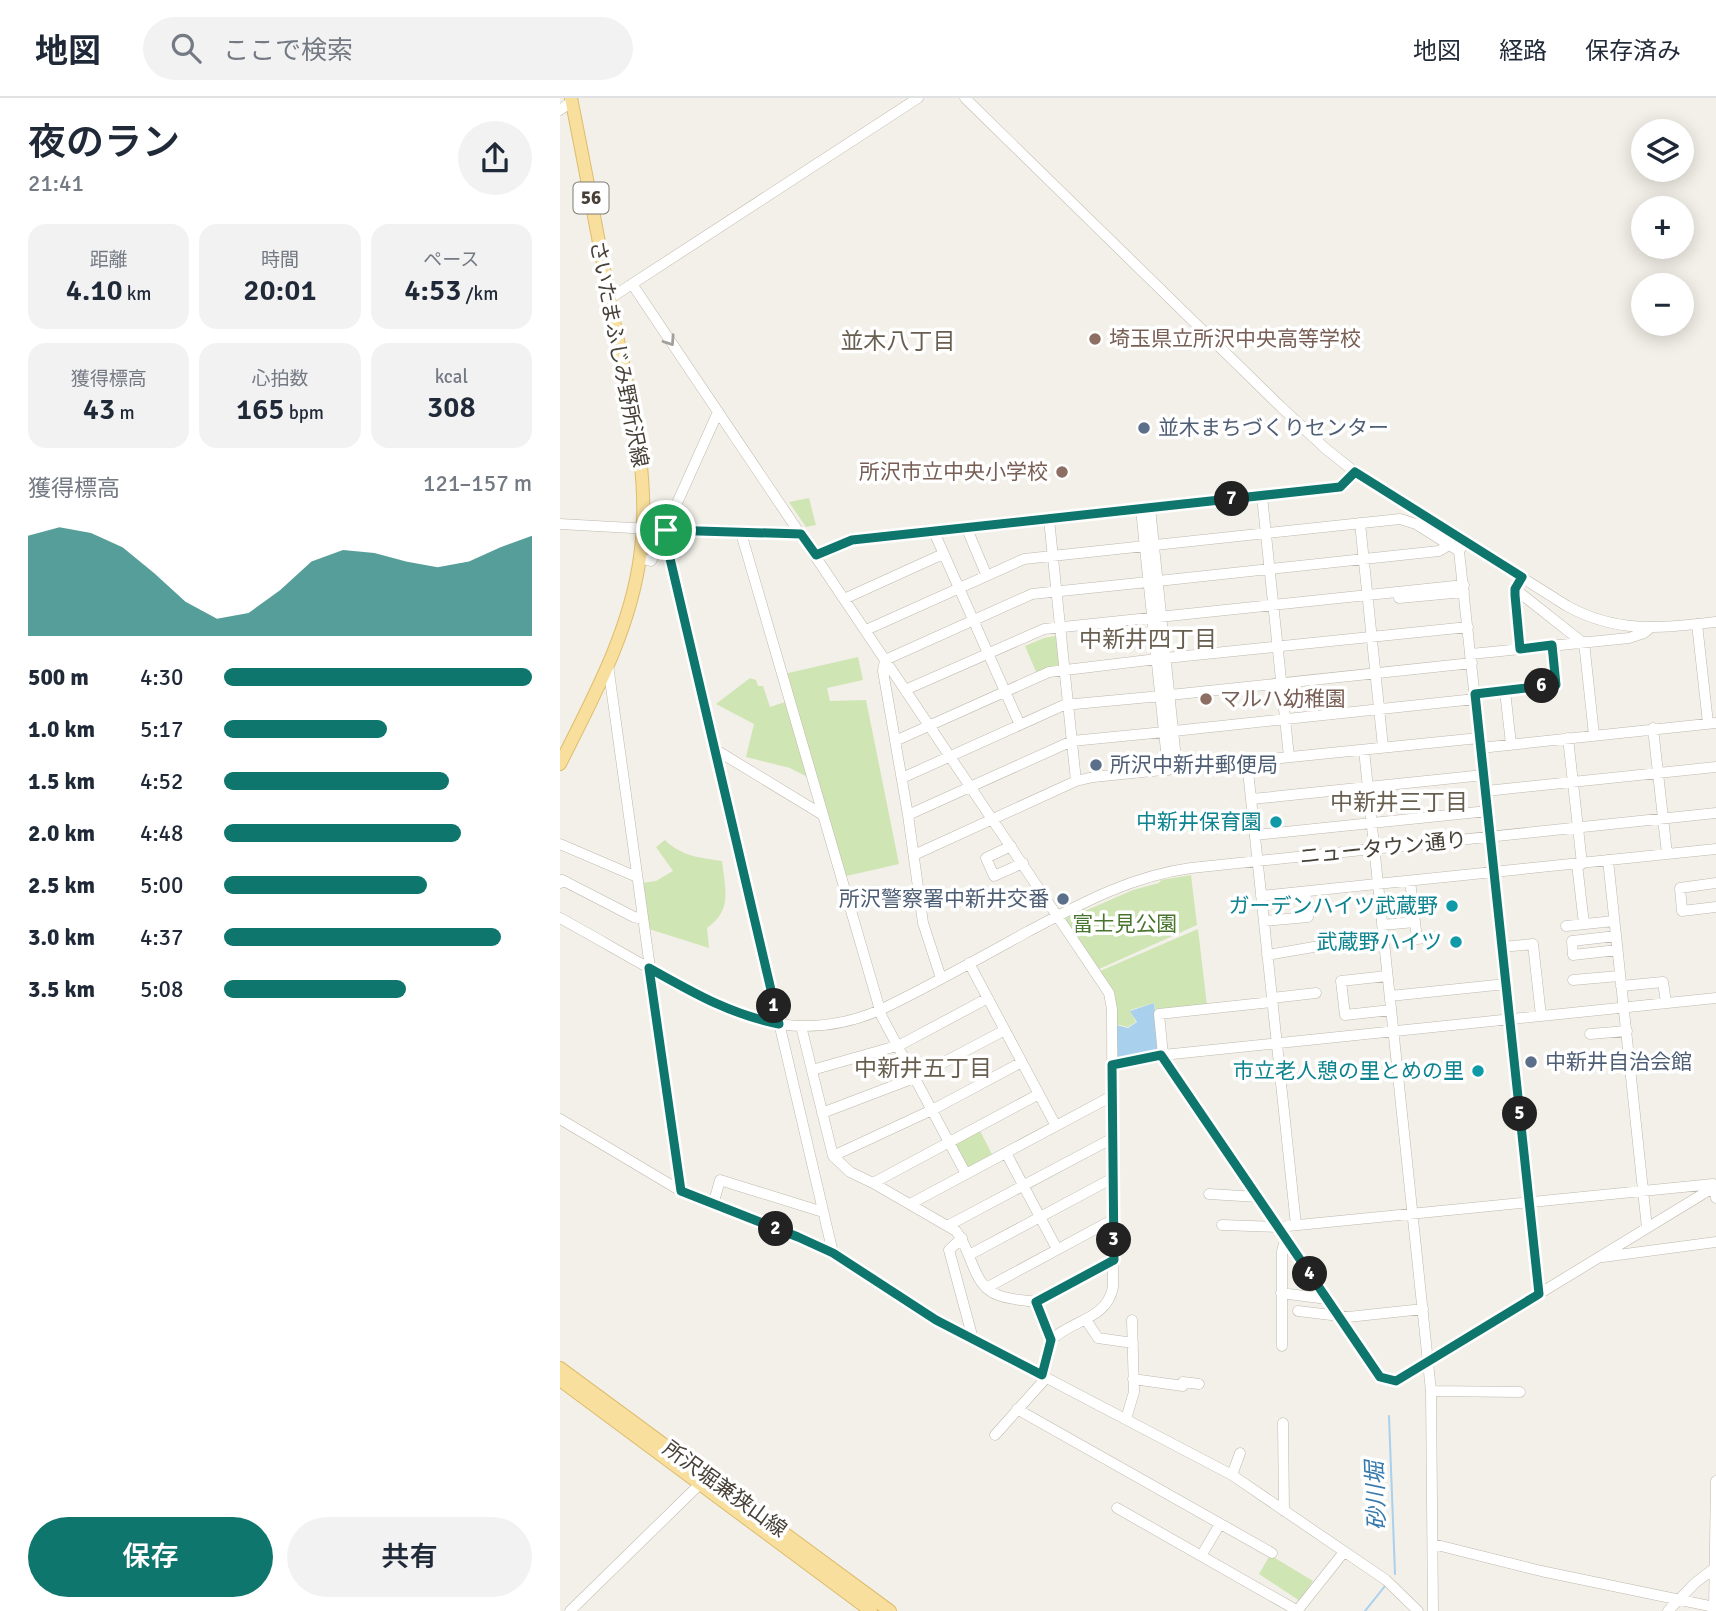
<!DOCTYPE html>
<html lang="ja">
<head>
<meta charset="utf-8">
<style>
  body { margin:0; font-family:Signika,"Noto Sans JP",sans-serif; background:#f2f2f3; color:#1f2937; height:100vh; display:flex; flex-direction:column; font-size:26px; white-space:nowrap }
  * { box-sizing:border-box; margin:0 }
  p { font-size:23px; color:#747a83 }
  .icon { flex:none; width:38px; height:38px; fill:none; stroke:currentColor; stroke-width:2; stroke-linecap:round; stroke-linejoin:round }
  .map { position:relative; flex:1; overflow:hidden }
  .panel { display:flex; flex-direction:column; background:#fff; width:560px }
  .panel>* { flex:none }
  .tools { position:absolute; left:1071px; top:21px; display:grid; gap:14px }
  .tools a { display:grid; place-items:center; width:63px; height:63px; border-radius:50%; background:#fff; box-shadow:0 4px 18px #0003; font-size:35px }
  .pin { position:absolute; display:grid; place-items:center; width:60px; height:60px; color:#fff; margin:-30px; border:4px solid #fff; border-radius:50%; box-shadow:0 2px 7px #0007 }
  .km { position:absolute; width:35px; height:35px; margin:-18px; border-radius:50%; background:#222; color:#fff; font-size:19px; line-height:35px; text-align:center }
  .round { display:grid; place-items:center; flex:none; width:74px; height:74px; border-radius:37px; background:#f2f2f3 }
  .head { display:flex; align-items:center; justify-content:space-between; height:119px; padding:0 28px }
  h1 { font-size:38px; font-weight:600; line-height:52px }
  .stats { display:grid; grid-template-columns:repeat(3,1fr); gap:10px; height:119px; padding:7px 28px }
  .stats div { display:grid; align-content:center; border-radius:18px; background:#f2f2f3; text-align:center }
  .stats b { font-size:30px; font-weight:600 }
  .stats small { font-size:19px; font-weight:400 }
  .stats p { font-size:19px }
  .chart { height:196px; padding:14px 28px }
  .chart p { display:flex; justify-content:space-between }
  .chart svg { width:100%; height:126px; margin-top:7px; fill:#0f766e; opacity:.7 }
  .cta { display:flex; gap:14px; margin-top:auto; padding:14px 28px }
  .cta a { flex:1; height:80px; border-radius:42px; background:#0f766e; color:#fff; font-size:28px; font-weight:600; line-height:80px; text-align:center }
  .cta a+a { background:#f2f2f3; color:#1f2937 }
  ul { padding:0 28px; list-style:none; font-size:23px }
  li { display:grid; grid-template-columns:112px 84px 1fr; align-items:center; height:52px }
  li i { height:18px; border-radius:9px; background:#0f766e }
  header { display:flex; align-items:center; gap:42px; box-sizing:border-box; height:98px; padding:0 35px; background:#fff; border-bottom:2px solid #e0e1e3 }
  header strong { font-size:33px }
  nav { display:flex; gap:38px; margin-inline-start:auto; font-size:24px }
  .search { width:490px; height:63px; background:#f2f2f3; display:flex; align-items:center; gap:18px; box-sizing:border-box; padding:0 24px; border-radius:38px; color:#747a83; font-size:26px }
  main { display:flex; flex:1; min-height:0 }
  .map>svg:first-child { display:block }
  .green { fill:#cfe5b4 }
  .water { fill:#a9d0ec }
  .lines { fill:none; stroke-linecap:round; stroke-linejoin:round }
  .stream { stroke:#a9d0ec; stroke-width:2 }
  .minor-casing { stroke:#bfb8ac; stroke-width:11 }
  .major-casing { stroke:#ddbd6d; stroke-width:14 }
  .minor { stroke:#fff; stroke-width:10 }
  .major { stroke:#f8df9d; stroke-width:12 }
  .oneway { stroke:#a3a09c }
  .route-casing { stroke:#fff; stroke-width:14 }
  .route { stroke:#0f766e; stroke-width:9 }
  .education-dot { fill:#8d6e63; stroke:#fff; stroke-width:2.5 }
  .service-dot { fill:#5c6f8a; stroke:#fff; stroke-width:2.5 }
  .culture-dot { fill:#0f9aa8; stroke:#fff; stroke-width:2.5 }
  .labels { text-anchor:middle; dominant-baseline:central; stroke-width:7; stroke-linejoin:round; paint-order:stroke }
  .shield { fill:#fff; stroke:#7e7a74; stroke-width:2 }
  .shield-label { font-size:19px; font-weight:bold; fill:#474138 }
  .education-label { font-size:21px; fill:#785e54; stroke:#fff; text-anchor:start }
  .street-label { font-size:21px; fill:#474138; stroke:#fff }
  .service-label { font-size:21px; fill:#4e5e75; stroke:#fff; text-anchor:start }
  .culture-label { font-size:21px; fill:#0d838f; stroke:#fff; text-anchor:end }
  .park-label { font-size:21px; fill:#48762e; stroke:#fff }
  .neighbourhood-label { font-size:23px; fill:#695f50; stroke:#fff }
  .water-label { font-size:23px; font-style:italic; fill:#377aad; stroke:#fff }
</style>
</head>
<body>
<header>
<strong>地図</strong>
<div class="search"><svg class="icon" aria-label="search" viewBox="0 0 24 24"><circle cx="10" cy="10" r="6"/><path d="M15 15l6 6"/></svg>ここで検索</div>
<nav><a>地図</a><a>経路</a><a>保存済み</a></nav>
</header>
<main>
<section class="panel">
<div class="head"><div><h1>夜のラン</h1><p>21:41</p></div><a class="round"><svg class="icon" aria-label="share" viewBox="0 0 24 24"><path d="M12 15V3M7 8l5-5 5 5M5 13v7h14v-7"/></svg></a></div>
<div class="stats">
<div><p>距離</p><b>4.10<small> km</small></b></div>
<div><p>時間</p><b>20:01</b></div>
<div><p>ペース</p><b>4:53<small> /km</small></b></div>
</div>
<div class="stats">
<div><p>獲得標高</p><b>43<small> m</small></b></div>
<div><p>心拍数</p><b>165<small> bpm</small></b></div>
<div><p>kcal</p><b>308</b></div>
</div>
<div class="chart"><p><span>獲得標高</span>121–157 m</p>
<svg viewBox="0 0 160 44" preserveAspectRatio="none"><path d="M0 44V9L10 6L20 8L30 13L40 22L50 32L60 38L70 36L80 28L90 18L100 14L110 15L120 18L130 20L140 18L150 13L160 9V44z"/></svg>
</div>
<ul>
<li><b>500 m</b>4:30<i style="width:100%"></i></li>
<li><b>1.0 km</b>5:17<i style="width:53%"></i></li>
<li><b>1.5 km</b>4:52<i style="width:73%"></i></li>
<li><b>2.0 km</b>4:48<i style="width:77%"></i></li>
<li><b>2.5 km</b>5:00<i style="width:66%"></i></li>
<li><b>3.0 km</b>4:37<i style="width:90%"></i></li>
<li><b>3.5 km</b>5:08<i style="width:59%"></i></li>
</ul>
<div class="cta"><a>保存</a><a>共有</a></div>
</section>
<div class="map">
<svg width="1156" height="1513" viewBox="0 0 1156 1513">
  <rect width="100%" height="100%" fill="#f3f0e9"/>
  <path class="green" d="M249,400L256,427L246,429L229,404Z
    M495,538L498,540L499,569L477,576L465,548L484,540Z
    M298,559L303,582L267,590L270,603L306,602L339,766L282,779L255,683L230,670L186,659L194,626L156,606L190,580L196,582L198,588H203L210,609L231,602L224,576Z
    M105,742C120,758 142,760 162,763C165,791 173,812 147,830L149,850L89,831L82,785L96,783L113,773L96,749Z
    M631,777L637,827L537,872L505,821L522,811L527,812L573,792L599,785L601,782Z
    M638,831L647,908L596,914L594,905L570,912L576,924L568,929L555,926L540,873Z
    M419,1031L433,1058L407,1072L392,1045Z
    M710,1457L753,1483L740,1503L699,1476Z"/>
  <path class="water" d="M594,905L599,949L595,956L558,962L556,927L568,930L577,924L570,913Z"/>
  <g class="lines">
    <path class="stream" d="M829,1318L835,1476
      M805,1513L825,1488"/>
    <defs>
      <path id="minor" d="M405,0L721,309L766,351L795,374L1007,508C1058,536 1101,530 1156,524
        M0,12L11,4
        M72,186L549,895L552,911L553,1189C547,1222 511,1222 491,1242L482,1277
        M49,201L358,0
        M158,314L104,434L273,1155
        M702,398L729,659
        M590,410L617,671
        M581,411L608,672
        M489,421L516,683
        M800,425L823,649
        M0,426L143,434L241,436
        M407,431L426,476
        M374,434L460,627
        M181,435L322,919L406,1076
        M906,443L899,453L979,1196
        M595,447L840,421L856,426L899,453
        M256,457L292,442L780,389L795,374
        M80,460L91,463L105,439
        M962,479L955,491L1022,544
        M598,483L879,453L889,447
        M955,491L960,551
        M839,500L904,494
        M284,501L383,456
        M1137,526L1148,625
        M306,532L464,461L585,448
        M1024,544L1034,637
        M911,556L1069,540L1084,535L1090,530
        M606,560L908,529
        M325,562L323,573L348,717L363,825L381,880
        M325,562L472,496L588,484
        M48,567L121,1093
        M345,592L484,531L904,487
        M945,593L951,646
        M915,596L984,588L993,589L996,587L992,547
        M610,597L912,565
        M1093,630L1107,756
        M614,633L915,601
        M1008,640L1022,766
        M335,643L489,574L597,561
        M920,650L1156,625
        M156,652L263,717
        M804,652L871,1293L873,1513
        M687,663L736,1127
        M342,680L504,607L601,598
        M926,693L1156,669
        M692,701L924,677
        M348,717L512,643L604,634
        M695,737L928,713
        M0,746L77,779
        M451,748L426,760L434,778L463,765
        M354,757L516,683L533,679L919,640
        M1048,762L1087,1130
        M1017,766L1024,826
        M850,783L855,824
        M0,785L2,782L74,819L83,821
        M1156,785L1120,790L1122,813L1156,809
        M701,798L1156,751
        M0,820C33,838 65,857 98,875C172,917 233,949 320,912C370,888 418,861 467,834C520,806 571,778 631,770L1156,715
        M704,823L748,819L745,794
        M822,827L855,824L857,841L873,839
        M1006,828L1054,823
        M1056,838L1012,843L1013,857L1057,852
        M942,849L973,846L981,918
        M707,857L771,846L823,844
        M409,865L496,1028
        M827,878L781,883L785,917L831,912
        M1013,882L1059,878
        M1061,888L1103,884L1106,905
        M830,898L946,886
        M712,900L756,895
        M241,928L273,1058L290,1074L313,1085L396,1133C412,1152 412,1188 438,1197C450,1202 464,1202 476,1204L491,1242
        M1030,936L1067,933
        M601,957L820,1279L836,1283L1156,1088
        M603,957L599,916L712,904
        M553,967L603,957L1156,900
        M252,972L340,947L428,900
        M262,1015L354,980L445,932
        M0,1021L121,1093L238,1139L273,1155L376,1222L672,1377L826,1482L858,1513
        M446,1055L497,1151
        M273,1058L374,1011L462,964
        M313,1085L479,996
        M649,1096L698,1099
        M350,1106L552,998
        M153,1107L160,1082L263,1114
        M389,1127L553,1040
        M662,1127L718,1129L1153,1086L1156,1100
        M402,1140L389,1152L413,1241
        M409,1157L553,1080
        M1043,1159L1156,1144
        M426,1190L554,1121
        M721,1195L767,1201
        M476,1204L554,1162
        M738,1213L788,1219L863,1211
        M526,1222L538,1240L573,1245
        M722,1248V1153L726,1139
        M573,1281L623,1288V1284L639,1286
        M871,1293L960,1294
        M457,1311L712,1455
        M566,1321L574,1294L572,1222
        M723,1325L724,1413
        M435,1337L486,1280
        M672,1377L680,1355
        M557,1410L738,1513
        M873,1446L981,1473L1154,1509
        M641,1458L660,1426
        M10,1513L140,1386
        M737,1513L784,1454
        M1108,1513L1135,1485L1156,1469
        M1154,1513L1156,1383"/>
      <path id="major" d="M0,666C33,600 70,533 80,459C92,377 69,298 53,218C39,146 26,73 11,0
        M0,1270L330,1513
        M0,1282L311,1513"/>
    </defs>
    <use href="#minor" class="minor-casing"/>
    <use href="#major" class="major-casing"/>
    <use href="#minor" class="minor"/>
    <use href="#major" class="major"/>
  </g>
  <defs><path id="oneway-chevron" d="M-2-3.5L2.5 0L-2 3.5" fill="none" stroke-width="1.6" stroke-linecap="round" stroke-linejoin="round" transform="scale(1.75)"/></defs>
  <use class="oneway" href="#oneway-chevron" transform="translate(110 243) rotate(56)"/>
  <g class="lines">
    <defs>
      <path id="route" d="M795,374L962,479L955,491V497L960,551L992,547L996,587L993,589L984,588L915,596L979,1196L836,1283L820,1279L601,957L552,967L554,1162L476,1204L491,1242L482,1277L376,1222L273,1155L238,1139L121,1093L89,870C132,894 169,916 219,926L105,439L106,432L241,436L256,457L292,442L780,389Z"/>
    </defs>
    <use href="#route" class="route-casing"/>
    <use href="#route" class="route"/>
  </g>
  <g class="education-dot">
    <circle cx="535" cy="241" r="7"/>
    <circle cx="502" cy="374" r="7"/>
    <circle cx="646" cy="601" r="7"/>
  </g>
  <g class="service-dot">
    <circle cx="584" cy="330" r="7"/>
    <circle cx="536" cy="667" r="7"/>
    <circle cx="503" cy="801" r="7"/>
    <circle cx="971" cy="964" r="7"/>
  </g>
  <g class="culture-dot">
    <circle cx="716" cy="724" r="7"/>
    <circle cx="892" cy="808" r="7"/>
    <circle cx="896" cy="844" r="7"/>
    <circle cx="918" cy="973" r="7"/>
  </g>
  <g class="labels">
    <rect class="shield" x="13.5" y="84.5" width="35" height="31" rx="5"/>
    <g class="shield-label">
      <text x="31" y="100">56</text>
    </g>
    <g class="education-label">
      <text x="549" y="241">埼玉県立所沢中央高等学校</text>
      <text x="488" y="374" text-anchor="end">所沢市立中央小学校</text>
      <text x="660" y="601">マルハ幼稚園</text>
    </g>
    <g class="street-label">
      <text transform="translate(59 256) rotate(79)">さいたまふじみ野所沢線</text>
      <text transform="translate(823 750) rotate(-6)">ニュータウン通り</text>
      <text transform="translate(165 1391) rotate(36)">所沢堀兼狭山線</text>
    </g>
    <g class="service-label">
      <text x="598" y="330">並木まちづくりセンター</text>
      <text x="550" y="667">所沢中新井郵便局</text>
      <text x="489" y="801" text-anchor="end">所沢警察署中新井交番</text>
      <text x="985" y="964">中新井自治会館</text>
    </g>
    <g class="culture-label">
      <text x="702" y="724">中新井保育園</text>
      <text x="878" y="808">ガーデンハイツ武蔵野</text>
      <text x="882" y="844">武蔵野ハイツ</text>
      <text x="904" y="973">市立老人憩の里とめの里</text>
    </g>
    <g class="park-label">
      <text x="565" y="826">富士見公園</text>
    </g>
    <g class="neighbourhood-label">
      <text x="338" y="243">並木八丁目</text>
      <text x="588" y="541">中新井四丁目</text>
      <text x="839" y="704">中新井三丁目</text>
      <text x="363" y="970">中新井五丁目</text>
    </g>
    <g class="water-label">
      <text transform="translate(816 1398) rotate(-92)">砂川堀</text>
    </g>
  </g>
</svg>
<div class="tools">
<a><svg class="icon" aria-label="layers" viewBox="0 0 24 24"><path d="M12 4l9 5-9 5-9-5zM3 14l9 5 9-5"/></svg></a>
<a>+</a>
<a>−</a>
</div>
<div class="pin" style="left:106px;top:432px;background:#1e9e55"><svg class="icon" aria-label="arrive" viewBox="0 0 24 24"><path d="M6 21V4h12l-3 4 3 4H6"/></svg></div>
<b class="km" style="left:214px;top:908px">1</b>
<b class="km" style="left:216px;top:1131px">2</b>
<b class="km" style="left:554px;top:1142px">3</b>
<b class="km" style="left:750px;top:1176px">4</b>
<b class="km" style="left:960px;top:1016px">5</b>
<b class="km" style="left:982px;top:588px">6</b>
<b class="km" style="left:672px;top:401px">7</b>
</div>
</main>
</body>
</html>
